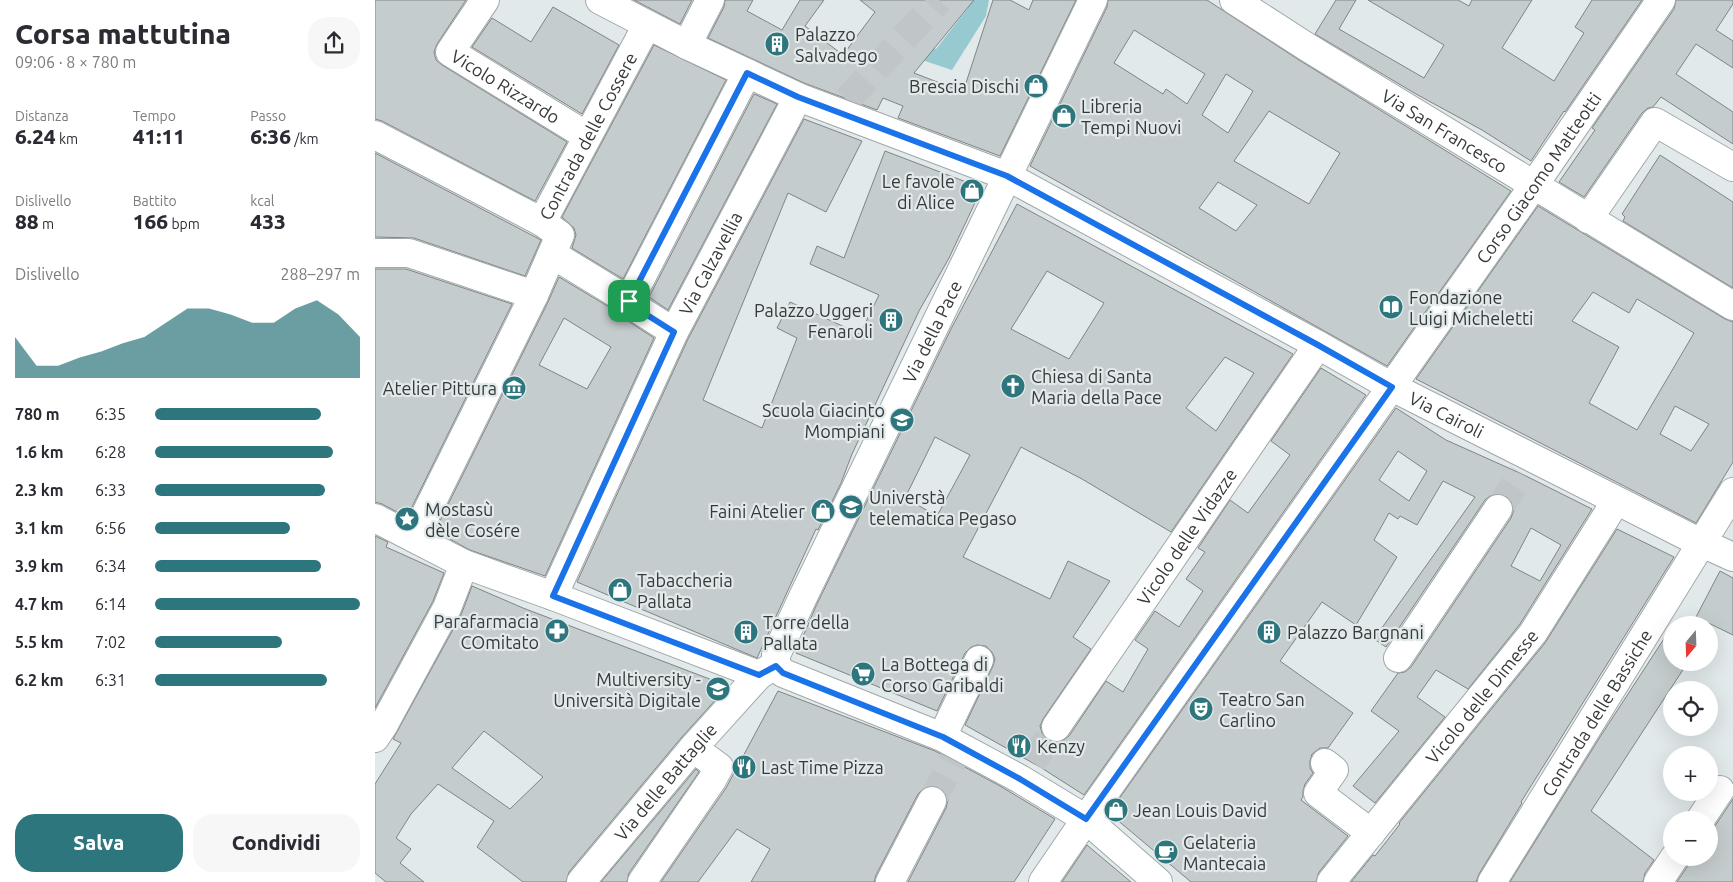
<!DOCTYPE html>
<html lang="it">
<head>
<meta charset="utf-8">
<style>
  body { margin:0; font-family:Ubuntu,sans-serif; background:#f7f7f7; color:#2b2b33; height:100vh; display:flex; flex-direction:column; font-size:19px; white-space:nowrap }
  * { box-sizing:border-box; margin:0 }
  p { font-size:16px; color:#7c7c81 }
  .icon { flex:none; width:28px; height:28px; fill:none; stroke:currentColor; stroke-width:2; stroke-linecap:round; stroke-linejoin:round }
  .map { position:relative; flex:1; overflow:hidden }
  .drawer { display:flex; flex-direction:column; background:#fff; width:375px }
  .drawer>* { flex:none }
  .needle { width:32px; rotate:199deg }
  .tools { position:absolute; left:1288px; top:616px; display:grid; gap:10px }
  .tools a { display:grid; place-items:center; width:55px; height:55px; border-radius:50%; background:#fff; box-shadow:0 5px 20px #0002; font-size:25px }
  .pin { position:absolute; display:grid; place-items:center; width:42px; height:42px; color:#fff; margin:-21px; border-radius:10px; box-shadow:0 2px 8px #0006 }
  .round { display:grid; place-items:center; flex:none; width:52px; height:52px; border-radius:20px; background:#f7f7f7 }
  .head { display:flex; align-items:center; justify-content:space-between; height:85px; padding:0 15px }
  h1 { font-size:28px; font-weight:800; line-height:38px }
  .stats { display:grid; grid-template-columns:repeat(3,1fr); gap:8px; height:85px; padding:5px 15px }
  .stats div { display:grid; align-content:center }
  .stats b { font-size:21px; font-weight:800 }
  .stats small { font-size:14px; font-weight:400 }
  .stats p { font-size:14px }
  .chart { height:140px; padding:10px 15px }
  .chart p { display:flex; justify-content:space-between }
  .chart svg { width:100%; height:90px; margin-top:5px; fill:#2d767d; opacity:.7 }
  .action { display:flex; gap:10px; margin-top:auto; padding:10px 15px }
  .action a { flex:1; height:58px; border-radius:20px; background:#2d767d; color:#fff; font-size:20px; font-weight:800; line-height:58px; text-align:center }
  .action a+a { background:#f7f7f7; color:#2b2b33 }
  ul { padding:0 15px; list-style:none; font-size:16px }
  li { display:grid; grid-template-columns:80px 60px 1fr; align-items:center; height:38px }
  li i { height:12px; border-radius:6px; background:#2d767d }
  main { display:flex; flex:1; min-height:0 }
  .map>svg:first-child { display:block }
  .green { fill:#96cad0 }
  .building { fill:#c5cccd; stroke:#7e8585; fill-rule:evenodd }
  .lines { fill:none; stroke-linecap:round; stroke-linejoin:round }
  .minor-tunnel { stroke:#c0c6c7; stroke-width:28; stroke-dasharray:28 14; stroke-linecap:butt }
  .minor-casing { stroke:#a2a8a9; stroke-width:30 }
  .minor { stroke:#fff; stroke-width:28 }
  .route-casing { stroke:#fff; stroke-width:10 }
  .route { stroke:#1a73e8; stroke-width:6 }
  .labels { text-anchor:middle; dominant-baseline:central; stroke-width:4.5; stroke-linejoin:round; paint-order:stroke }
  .poi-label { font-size:18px; fill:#373a3a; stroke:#e2e9ea; text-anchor:start }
  .street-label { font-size:18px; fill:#373a3a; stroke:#e2e9ea }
</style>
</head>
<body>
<main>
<section class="drawer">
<div class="head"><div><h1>Corsa mattutina</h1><p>09:06 · 8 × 780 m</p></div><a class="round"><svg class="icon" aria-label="share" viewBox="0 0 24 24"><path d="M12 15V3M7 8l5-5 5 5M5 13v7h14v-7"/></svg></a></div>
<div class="stats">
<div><p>Distanza</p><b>6.24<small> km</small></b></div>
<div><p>Tempo</p><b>41:11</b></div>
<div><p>Passo</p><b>6:36<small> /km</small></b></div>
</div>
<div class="stats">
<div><p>Dislivello</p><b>88<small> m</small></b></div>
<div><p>Battito</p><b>166<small> bpm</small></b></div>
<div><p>kcal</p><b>433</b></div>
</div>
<div class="chart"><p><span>Dislivello</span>288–297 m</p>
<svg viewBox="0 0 160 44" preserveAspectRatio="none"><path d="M0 44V24L10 38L20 38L30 34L40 31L50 27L60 24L70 17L80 10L90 10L100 13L110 17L120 17L130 10L140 6L150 13L160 24V44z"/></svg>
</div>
<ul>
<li><b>780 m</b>6:35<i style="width:81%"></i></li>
<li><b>1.6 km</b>6:28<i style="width:87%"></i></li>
<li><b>2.3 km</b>6:33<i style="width:83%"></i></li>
<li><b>3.1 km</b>6:56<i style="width:66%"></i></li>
<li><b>3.9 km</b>6:34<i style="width:81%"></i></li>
<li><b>4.7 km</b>6:14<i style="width:100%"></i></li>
<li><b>5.5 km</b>7:02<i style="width:62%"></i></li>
<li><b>6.2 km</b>6:31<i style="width:84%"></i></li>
</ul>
<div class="action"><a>Salva</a><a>Condividi</a></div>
</section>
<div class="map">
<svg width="1358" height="882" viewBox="0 0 1358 882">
  <rect width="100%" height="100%" fill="#e2e9ea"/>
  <path class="green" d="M595,0H614L611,16L577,70L547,60L557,47L561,49L593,8L591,4Z"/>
  <path class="building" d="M0,0H91L62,44L59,52L61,60L67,65L192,142L160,201L7,121L0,119Z
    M259,0H317L305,24Z
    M350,0H378L372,11L407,30L425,0H449L430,26L468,55L500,12L485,0H599L539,73L588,92L618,0H635L654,10L658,0H701L625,156L523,118L528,106L508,98L502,110L429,83L333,38L349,7Z
    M733,0H832L924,60L1136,191L1012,366L655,166L732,7ZM759,30L830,74L812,104L791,89L788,94L739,63ZM851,74L878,91L853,133L827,115ZM894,111L965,153L934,204L859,161ZM843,182L882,205L861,231L824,208Z
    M961,0H981L964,29L1049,78L1069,45L993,0H1083L1094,6L1097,0H1157L1127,48L1179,81L1209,33L1200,27L1217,0H1267L1190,112L1189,111L1156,161L1107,130L1041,94L940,34Z
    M1301,0H1358V4L1341,30L1358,41V68L1321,44L1301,74L1358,112V144L1286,97L1278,107L1273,108L1267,113L1209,197L1184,182L1220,130L1217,128L1299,9Z
    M178,7L244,45L207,114L97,47L117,18L156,42Z
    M279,45L351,80L248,279L197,248L201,235L199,228L187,217Z
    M379,94L402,104L293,310L274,297Z
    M429,119L487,141L451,212L413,193L328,400L387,428L422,338L402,328L415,302L485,334L504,295L435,264L442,246L469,258L510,151L607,188L574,258L544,311L477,454L466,483L443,530L441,529L382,658L202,582L313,339Z
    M0,153L166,240L150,276L39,238L0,237Z
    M1285,155L1358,202V288L1248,221L1250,217L1247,214Z
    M642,204L918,354L796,532L707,479L646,447L588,557L675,599L693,561L735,581L698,637L716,649L668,719L665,726L667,733L673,740L680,743L687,741L694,736L731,681L748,692L773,649L760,640L780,611L804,627L828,591L811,579L830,552L823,548L855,500L873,513L915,455L896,441L946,368L991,395L709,795L665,767L590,725L618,666L620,659L617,652L611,646L602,645L596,647L590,653L562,711L421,653L441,606L576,329ZM672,271L729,303L694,359L636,329ZM850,357L879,373L841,431L811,408ZM560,437L595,455L562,516L530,498Z
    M1163,206L1350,319L1358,322V462L1321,523L1041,379ZM1218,292L1254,313L1262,299L1319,333L1262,430L1214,403L1244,347L1197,321ZM1300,406L1334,424L1316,451L1285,434Z
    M0,269H31L137,304L32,517L7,504L0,502Z
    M184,277L244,313L250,319L279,338L170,576L95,550L60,531L173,302ZM189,318L236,347L212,389L164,365Z
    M1021,408L1071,440L1147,474L1217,509L1145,624L1093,689L1061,670L1042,697L1070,717L1000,803L978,786L1024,731L996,711L1023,673L1030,672L1036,667L1136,518L1139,510L1137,502L1131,496L1124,493L1116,495L1110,500L1011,647L999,639L1100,497L1068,481L1042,525L1025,516L1023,519L1014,513L999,540L1022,557L981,625L947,602L905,661L978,713L953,748H945L937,754L935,761V768L938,773L930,784L928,791V797L926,800L973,836L944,872L941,882H816L734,813ZM1023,451L1052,471L1034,501L1004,480ZM1156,528L1186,545L1165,581L1136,566Z
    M1242,529L1299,557L1146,802L1147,803L1104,874L1101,882H976L998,855L1000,856L1025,824L1024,823L1170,643Z
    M0,536L13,542L11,547L69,573L58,601L0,708Z
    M1345,571L1358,578V635L1321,617Z
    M97,586L148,608L353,686L306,738L194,872L191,882H148L102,847L119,821L63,784L36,814L21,838L36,849L25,863L49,882H11L0,873V784L26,743L18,739L86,615ZM109,731L168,777L135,809L77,768Z
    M1296,628V662H1313L1216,811L1279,860L1270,873L1268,882H1135L1225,737Z
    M403,691L560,751L625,786L680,819L639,882H533L571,808L573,800L570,793L565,787L557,785L549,788L543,794L501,875L499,882H376L395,849L362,829L323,882H286L351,788Z
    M321,769L324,772L254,873L252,882H226Z
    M1358,799V882H1302L1312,867L1316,858H1334V832L1338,829Z
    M712,845L719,851L756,882H687Z"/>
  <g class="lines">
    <path class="minor-tunnel" d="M472,100L564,0
      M1123,509L1147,474
      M657,762L681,727
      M557,801L578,760"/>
    <defs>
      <g id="minor">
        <path id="s1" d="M110,0L75,52L212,136"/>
        <path id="s2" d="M225,0L312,45L423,97L632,176L943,345L1017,387L1316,538L1358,557"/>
        <path id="s3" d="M859,0L932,47L1358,306"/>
        <path d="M312,45L335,0"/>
        <path d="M0,135L167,222"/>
        <path d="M1213,219L1280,122L1358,167"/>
        <path d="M0,253H34L159,295"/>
        <path d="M177,254L254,301L258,306L299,332"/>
        <path d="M254,301L372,73"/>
        <path d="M0,518L89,564L178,596L384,675"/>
        <path id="s4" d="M39,538L159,295L185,235L167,222L272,25"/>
        <path id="s5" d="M178,596L299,332L423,97"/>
        <path d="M1023,658L1123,509"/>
        <path id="s6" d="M401,665V655L427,599L718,0"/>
        <path d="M401,665L408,673L567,737L645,779L711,819L783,882"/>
        <path id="s7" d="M681,727L943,345"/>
        <path d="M567,737L604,660"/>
        <path d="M0,738L8,726L72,608L89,564"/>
        <path d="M950,763L959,770L943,793L996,833"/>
        <path d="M1325,820L1345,790"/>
        <path id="s8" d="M206,882L318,748L384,675L397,667"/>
        <path d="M267,882L337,780L344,767L318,748"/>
        <path d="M515,882L557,801"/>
        <path id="s9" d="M668,882L711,819L1159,185L1286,0"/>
        <path id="s10" d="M956,882L1158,633L1241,501"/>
        <path id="s11" d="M1117,882L1358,492"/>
        <path d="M1283,882L1299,858"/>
      </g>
    </defs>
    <use href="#minor" class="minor-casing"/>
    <use href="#minor" class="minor"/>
  </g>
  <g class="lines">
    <defs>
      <path id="route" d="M372,73L423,97L632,176L943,345L1017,387L711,819L645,779L568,737L408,673L401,666L384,675L178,596L299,332L258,306L254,301Z"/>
    </defs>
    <use href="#route" class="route-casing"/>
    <use href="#route" class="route"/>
  </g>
  <defs>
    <symbol id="building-disc" viewBox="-11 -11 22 22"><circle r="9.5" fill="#2d767d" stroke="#e2e9ea"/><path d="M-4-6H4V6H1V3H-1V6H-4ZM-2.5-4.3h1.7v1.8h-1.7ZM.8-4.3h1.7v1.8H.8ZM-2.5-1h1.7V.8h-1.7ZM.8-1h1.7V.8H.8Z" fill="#fff"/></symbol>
    <symbol id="shop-disc" viewBox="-11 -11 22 22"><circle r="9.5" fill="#2d767d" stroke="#e2e9ea"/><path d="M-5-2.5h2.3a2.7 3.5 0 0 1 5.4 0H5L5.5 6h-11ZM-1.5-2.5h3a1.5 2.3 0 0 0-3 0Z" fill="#fff"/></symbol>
    <symbol id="library-disc" viewBox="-11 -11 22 22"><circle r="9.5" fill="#2d767d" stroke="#e2e9ea"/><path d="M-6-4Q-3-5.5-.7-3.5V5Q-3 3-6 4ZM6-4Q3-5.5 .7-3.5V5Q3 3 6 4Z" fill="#fff"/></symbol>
    <symbol id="church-disc" viewBox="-11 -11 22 22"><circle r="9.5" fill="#2d767d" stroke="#e2e9ea"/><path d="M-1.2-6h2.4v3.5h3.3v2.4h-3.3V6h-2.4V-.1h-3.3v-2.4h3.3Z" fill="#fff"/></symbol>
    <symbol id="museum-disc" viewBox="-11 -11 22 22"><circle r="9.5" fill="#2d767d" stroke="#e2e9ea"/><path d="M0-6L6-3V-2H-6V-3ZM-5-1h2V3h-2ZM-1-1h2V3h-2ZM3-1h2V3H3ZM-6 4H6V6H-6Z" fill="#fff"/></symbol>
    <symbol id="school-disc" viewBox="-11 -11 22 22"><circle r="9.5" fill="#2d767d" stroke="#e2e9ea"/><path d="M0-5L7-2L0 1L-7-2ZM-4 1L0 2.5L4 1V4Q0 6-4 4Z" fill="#fff"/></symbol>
    <symbol id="university-disc" viewBox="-11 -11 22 22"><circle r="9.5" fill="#2d767d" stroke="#e2e9ea"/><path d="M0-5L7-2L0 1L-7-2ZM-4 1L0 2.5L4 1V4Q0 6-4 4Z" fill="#fff"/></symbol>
    <symbol id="sight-disc" viewBox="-11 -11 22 22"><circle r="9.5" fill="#2d767d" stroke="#e2e9ea"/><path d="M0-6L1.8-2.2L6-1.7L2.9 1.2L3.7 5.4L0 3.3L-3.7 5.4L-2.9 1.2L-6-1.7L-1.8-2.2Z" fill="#fff"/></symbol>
    <symbol id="pharmacy-disc" viewBox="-11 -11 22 22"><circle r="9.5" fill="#2d767d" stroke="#e2e9ea"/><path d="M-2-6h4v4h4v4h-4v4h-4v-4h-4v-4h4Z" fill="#fff"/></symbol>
    <symbol id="supermarket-disc" viewBox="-11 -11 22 22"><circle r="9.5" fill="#2d767d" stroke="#e2e9ea"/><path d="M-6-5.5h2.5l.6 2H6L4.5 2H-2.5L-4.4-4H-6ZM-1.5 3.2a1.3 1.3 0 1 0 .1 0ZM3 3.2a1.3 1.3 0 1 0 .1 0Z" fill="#fff"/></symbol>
    <symbol id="theatre-disc" viewBox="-11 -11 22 22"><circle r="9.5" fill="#2d767d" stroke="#e2e9ea"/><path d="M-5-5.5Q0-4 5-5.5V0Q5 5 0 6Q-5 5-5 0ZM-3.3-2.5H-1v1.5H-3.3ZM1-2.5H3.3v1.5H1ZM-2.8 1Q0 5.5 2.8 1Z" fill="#fff"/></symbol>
    <symbol id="restaurant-disc" viewBox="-11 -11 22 22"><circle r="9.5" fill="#2d767d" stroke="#e2e9ea"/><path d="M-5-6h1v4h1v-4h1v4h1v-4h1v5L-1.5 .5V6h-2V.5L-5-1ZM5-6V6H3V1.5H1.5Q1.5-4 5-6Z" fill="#fff"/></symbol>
    <symbol id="cafe-disc" viewBox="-11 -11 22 22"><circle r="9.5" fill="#2d767d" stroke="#e2e9ea"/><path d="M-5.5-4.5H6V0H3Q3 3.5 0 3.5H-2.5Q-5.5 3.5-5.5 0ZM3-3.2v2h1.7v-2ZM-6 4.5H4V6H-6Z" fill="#fff"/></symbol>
  </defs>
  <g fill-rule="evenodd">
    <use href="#building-disc" x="388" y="30" width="28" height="28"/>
    <use href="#shop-disc" x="647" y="72" width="28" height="28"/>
    <use href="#shop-disc" x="675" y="102" width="28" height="28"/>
    <use href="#shop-disc" x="583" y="177" width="28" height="28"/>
    <use href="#library-disc" x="1002" y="293" width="28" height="28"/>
    <use href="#building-disc" x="502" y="306" width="28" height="28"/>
    <use href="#church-disc" x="624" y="372" width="28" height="28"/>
    <use href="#museum-disc" x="125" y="374" width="28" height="28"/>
    <use href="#school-disc" x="513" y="406" width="28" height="28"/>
    <use href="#university-disc" x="462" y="493" width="28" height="28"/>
    <use href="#shop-disc" x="434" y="497" width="28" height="28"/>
    <use href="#sight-disc" x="18" y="505" width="28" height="28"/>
    <use href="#shop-disc" x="231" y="576" width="28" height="28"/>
    <use href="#pharmacy-disc" x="168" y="617" width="28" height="28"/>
    <use href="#building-disc" x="357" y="618" width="28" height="28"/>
    <use href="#building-disc" x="880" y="618" width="28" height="28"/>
    <use href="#supermarket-disc" x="474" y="660" width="28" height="28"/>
    <use href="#university-disc" x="329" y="675" width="28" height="28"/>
    <use href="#theatre-disc" x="812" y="695" width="28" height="28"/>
    <use href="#restaurant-disc" x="630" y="732" width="28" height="28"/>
    <use href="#restaurant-disc" x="355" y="753" width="28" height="28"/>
    <use href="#shop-disc" x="727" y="796" width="28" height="28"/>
    <use href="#cafe-disc" x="777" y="838" width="28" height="28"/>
  </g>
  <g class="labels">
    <g class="poi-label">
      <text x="420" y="34">Palazzo<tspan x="420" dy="21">Salvadego</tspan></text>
      <text x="644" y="86" text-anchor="end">Brescia Dischi</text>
      <text x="706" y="106">Libreria<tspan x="706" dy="21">Tempi Nuovi</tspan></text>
      <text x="580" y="181" text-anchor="end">Le favole<tspan x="580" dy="21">di Alice</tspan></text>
      <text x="1034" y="297">Fondazione<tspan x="1034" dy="21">Luigi Micheletti</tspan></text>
      <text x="498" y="310" text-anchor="end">Palazzo Uggeri<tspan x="498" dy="21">Fenaroli</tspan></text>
      <text x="656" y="376">Chiesa di Santa<tspan x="656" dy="21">Maria della Pace</tspan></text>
      <text x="122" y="388" text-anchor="end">Atelier Pittura</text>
      <text x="510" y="410" text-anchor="end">Scuola Giacinto<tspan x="510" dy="21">Mompiani</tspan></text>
      <text x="494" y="497">Universtà<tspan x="494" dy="21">telematica Pegaso</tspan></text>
      <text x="50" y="509">Mostasù<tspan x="50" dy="21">dèle Cosére</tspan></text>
      <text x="430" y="511" text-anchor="end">Faini Atelier</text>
      <text x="262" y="580">Tabaccheria<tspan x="262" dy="21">Pallata</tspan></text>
      <text x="164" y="621" text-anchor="end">Parafarmacia<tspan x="164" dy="21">COmitato</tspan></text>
      <text x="388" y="622">Torre della<tspan x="388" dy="21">Pallata</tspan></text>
      <text x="912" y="632">Palazzo Bargnani</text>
      <text x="506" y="664">La Bottega di<tspan x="506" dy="21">Corso Garibaldi</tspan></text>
      <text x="326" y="679" text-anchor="end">Multiversity -<tspan x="326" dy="21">Università Digitale</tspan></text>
      <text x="844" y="699">Teatro San<tspan x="844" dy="21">Carlino</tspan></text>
      <text x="662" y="746">Kenzy</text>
      <text x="386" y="767">Last Time Pizza</text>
      <text x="758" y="810">Jean Louis David</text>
      <text x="808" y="842">Gelateria<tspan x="808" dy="21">Mantecaia</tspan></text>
    </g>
    <g class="street-label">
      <text stroke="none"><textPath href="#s1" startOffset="128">Vicolo Rizzardo</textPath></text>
      <text stroke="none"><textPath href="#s3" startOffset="248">Via San Francesco</textPath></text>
      <text stroke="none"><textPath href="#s4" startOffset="456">Contrada delle Cossere</textPath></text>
      <text stroke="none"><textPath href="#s9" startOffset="861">Corso Giacomo Matteotti</textPath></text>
      <text stroke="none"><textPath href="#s5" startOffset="368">Via Calzavellia</textPath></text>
      <text stroke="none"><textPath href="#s6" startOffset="369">Via della Pace</textPath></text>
      <text stroke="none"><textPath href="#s2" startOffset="944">Via Cairoli</textPath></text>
      <text stroke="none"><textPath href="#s7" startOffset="231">Vicolo delle Vidazze</textPath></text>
      <text stroke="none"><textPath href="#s10" startOffset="239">Vicolo delle Dimesse</textPath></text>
      <text stroke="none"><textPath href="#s11" startOffset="199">Contrada delle Bassiche</textPath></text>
      <text stroke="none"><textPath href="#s8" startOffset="131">Via delle Battaglie</textPath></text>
    </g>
  </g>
</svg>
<div class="tools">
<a><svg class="needle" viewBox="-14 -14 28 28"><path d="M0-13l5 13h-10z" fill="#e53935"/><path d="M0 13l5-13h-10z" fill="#7c7c81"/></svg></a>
<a><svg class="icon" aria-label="locate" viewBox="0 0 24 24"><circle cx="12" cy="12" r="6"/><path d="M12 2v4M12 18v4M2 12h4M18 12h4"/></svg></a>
<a>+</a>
<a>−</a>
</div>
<div class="pin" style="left:254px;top:301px;background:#1e9e55"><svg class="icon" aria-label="arrive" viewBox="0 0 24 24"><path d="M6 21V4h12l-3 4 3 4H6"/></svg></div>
</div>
</main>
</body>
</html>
